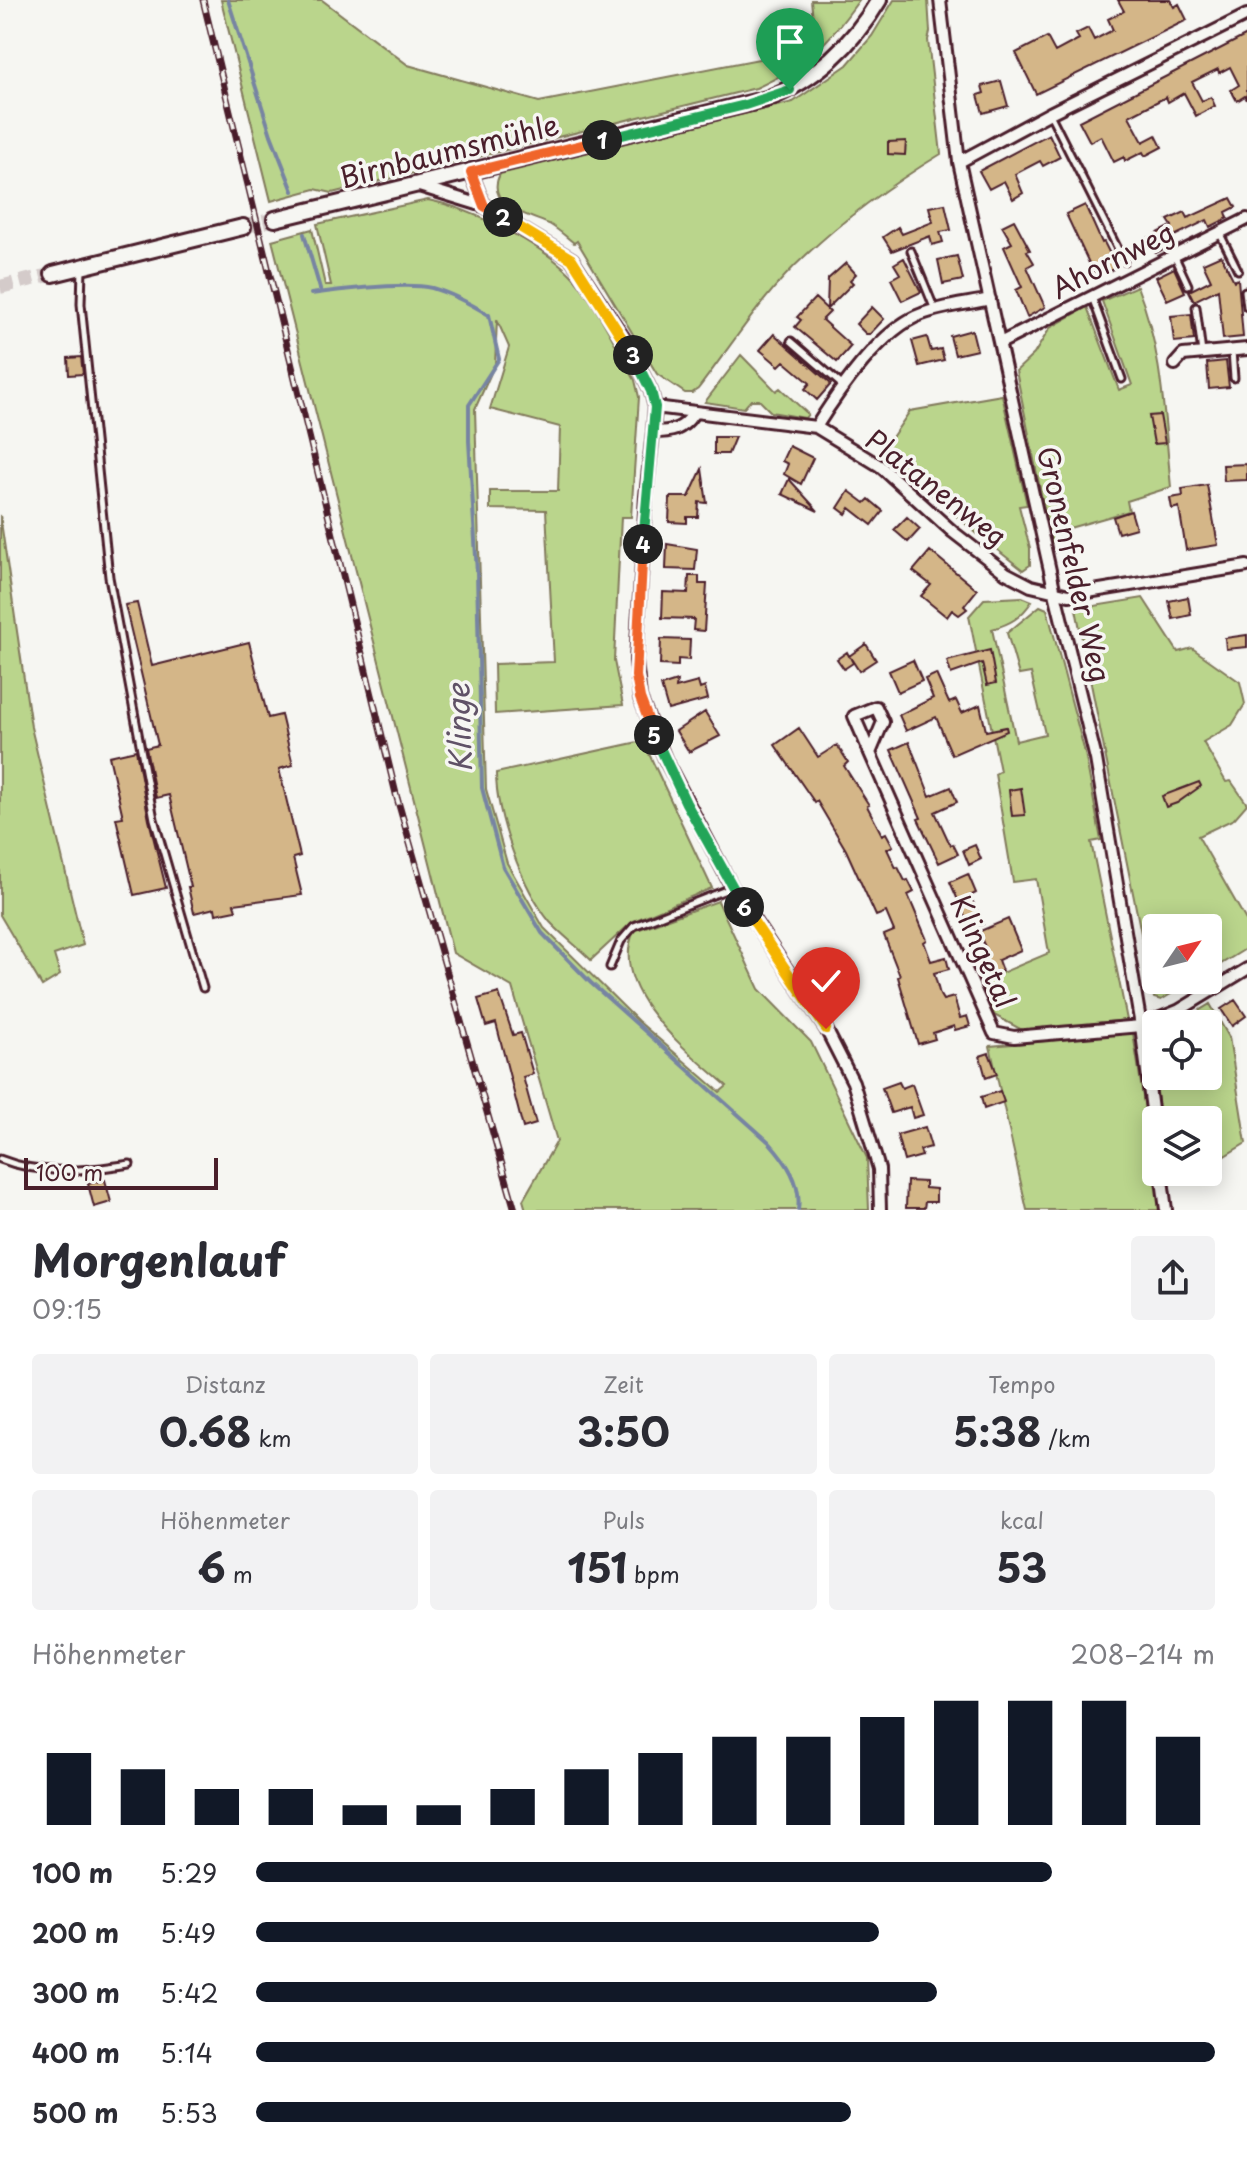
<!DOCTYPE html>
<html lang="de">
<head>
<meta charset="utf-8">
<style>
  body { margin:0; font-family:"Playpen Sans",sans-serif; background:#f2f2f3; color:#2b2b33; height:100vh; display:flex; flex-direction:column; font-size:30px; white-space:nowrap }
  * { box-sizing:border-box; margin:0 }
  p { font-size:26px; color:#7c7c81 }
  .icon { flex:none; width:44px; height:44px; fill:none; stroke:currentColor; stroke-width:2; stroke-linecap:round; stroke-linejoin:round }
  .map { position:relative; height:1210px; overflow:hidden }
  .drawer { display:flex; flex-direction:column; background:#fff; flex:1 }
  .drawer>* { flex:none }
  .needle { width:52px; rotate:55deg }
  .buttons { position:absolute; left:1142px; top:914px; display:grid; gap:16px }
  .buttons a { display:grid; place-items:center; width:80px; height:80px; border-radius:8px; background:#fff; box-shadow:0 4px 20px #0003; font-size:40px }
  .scale { position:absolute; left:24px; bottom:20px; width:194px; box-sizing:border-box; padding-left:8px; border:4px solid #4a1f2b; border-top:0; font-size:22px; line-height:28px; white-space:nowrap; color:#4a1f2b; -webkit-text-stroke:6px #f6f6f2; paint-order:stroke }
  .pin { position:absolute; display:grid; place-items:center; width:68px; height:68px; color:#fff; margin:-82px -34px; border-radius:50% 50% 50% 0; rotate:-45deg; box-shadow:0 0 8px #0007 }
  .pin .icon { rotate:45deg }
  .km { position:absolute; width:40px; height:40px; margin:-20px; border-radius:50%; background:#222; color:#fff; font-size:22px; line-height:40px; text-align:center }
  .round { display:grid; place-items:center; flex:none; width:84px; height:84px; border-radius:8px; background:#f2f2f3 }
  .summary { display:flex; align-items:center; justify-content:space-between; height:136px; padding:0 32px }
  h1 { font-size:44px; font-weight:700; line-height:60px }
  .metrics { display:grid; grid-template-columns:repeat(3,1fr); gap:12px; height:136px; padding:8px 32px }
  .metrics div { display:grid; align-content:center; border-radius:8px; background:#f2f2f3; text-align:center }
  .metrics b { font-size:40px; font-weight:700 }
  .metrics small { font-size:22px; font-weight:400 }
  .metrics p { font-size:22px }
  .chart { height:224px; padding:16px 32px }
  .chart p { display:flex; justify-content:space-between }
  .chart svg { width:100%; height:144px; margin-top:8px; stroke:#111827; stroke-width:6 }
  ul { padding:0 32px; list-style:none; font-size:26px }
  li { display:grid; grid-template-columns:128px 96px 1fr; align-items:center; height:60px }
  li i { height:20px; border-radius:10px; background:#111827 }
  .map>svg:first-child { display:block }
  .green { fill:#bad58c; stroke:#827a5c; stroke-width:2 }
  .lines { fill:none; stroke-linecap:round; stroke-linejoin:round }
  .stream { stroke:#7784a2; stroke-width:4 }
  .building { fill:#d4b688; stroke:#4a1f2b; stroke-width:2 }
  .secondary-tunnel { stroke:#d4cbca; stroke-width:14; stroke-dasharray:14 7; stroke-linecap:butt }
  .lane-casing { stroke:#4a1f2b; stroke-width:11 }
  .street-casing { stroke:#4a1f2b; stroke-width:16 }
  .secondary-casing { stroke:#4a1f2b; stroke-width:20 }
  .lane { stroke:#f6f6f2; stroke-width:5 }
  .street { stroke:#f6f6f2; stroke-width:10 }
  .secondary { stroke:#f6f6f2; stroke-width:14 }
  .rail-casing { stroke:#4a1f2b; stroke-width:7 }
  .rail { stroke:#f6f6f2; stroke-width:4; stroke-dasharray:12; stroke-linecap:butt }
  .split-1-casing { stroke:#fff; stroke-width:16 }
  .split-2-casing { stroke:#fff; stroke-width:16 }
  .split-3-casing { stroke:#fff; stroke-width:16 }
  .split-4-casing { stroke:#fff; stroke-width:16 }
  .split-5-casing { stroke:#fff; stroke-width:16 }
  .split-6-casing { stroke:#fff; stroke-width:16 }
  .split-7-casing { stroke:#fff; stroke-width:16 }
  .split-1 { stroke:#22a559; stroke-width:10 }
  .split-2 { stroke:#f0652b; stroke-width:10 }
  .split-3 { stroke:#f5b400; stroke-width:10 }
  .split-4 { stroke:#22a559; stroke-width:10 }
  .split-5 { stroke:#f0652b; stroke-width:10 }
  .split-6 { stroke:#22a559; stroke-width:10 }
  .split-7 { stroke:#f5b400; stroke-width:10 }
  .labels { text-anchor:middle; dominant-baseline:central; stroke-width:7; stroke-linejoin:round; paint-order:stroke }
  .street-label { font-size:28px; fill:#4a1f2b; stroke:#f6f6f2 }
  .water-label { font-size:30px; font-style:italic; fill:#605267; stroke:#f6f6f2 }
</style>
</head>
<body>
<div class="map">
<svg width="1247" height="1210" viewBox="0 0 1247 1210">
  <rect width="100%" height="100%" fill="#f6f6f2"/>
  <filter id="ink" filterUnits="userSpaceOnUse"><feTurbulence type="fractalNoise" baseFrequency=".0125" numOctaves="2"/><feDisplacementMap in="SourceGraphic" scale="16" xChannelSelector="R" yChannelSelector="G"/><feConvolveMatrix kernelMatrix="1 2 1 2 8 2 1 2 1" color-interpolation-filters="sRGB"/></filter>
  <g filter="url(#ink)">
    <path class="green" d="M221,0H322L408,65L539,102L779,55L797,48L810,38L813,19L811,0H859C826,46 808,64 756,88L332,193L315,189L271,201Z
      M894,0H928L930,32L928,40L941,154C893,183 846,217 805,256C765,292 731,346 698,389L692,393H685L657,374L577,241L574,243C566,237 558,229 549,224C528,215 484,205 500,174L793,102L847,65L872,36Z
      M428,200C471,208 553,249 579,284C601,313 617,349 635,380L639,397L631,517H621L614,661L623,705L495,714L494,664L554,662L546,510L490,509V491H558L560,427L490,409L509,347L497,320L495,364L475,409L486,789L507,863L544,928L638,1021L720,1092L727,1086C689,1052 607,991 634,931L718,901L759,989L811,1042L867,1158L869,1210H526L523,1200L557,1141L512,987L453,953L272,240L312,229L325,285H331L317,224Z
      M1137,286C1163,351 1164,418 1171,487L1127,501L1129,511L1066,529L1068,538L1051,543L1016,371L1034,354L1050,328L1087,307L1119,390L1132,385L1102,301Z
      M741,355L776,391L780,388L808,414L805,418L771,412L759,400H751L744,408L705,402Z
      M1002,395L1027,505L1019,506L1030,548V565L1023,570L982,538L882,452L910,411Z
      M0,515L31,727L83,945L54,955L60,975L42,986L0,915Z
      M1022,597L1032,601C1021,618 1010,624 992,629L1016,741L1045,734L1031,673L1019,675L1007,633L1040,606L1047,609L1085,753L1101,840L1091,842L1127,1020L1024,1031L994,1015L980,982L1049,953L1036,879L1013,882L995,774L1000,771L969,616L984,599Z
      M1143,598L1178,652L1192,648L1240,682L1245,704L1232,725L1203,742L1226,782L1231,781L1247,804L1234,819L1198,836L1247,922V948L1208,972V928H1156V980H1194L1161,1000L1154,998L1076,609Z
      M643,741L712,888L633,921L591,960C578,947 562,935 550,922C522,888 496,816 496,773Z
      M1210,1004L1229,1037L1246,1143L1208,1166V1120H1160L1151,1036L1156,1034V1076H1208V1024H1177Z
      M1133,1033L1161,1210H1027L990,1046Z"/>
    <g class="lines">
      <path class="stream" d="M228,0L271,135L293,191
        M304,234L321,292
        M311,294C341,290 405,282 432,288C453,294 471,304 489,315L499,359L469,405V441L477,573L482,788L503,867L542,933L591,983L769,1142C786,1161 802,1183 798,1210"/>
    </g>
    <path class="building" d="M1118,0H1170L1174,7L1179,4L1187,20L1036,94L1016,53L1047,37L1055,52L1079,39L1076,34L1088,28L1094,40L1113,30L1108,19L1124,11Z
      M1247,35V100L1245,96L1237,101L1231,90L1239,85L1230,67L1219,73L1218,69L1192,82L1202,101L1211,97L1215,106L1196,116L1184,93L1168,102L1166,97L1129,116L1143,142L1156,135L1162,147L1145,156L1143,152L1125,161L1124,157L1114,162L1101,136L1090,142L1079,121Z
      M1001,81L1008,106L983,113L978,95L984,93L982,86Z
      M1049,134L1060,157L1043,166L1040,161L1015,174L1023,193L1013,199L1004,181L989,189L979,171Z
      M906,141L905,155L888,154V142Z
      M1231,198L1236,207L1226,212L1228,218L1210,227L1207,220L1172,237L1175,243L1156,253L1148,238L1172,226L1168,220L1185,212L1188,218Z
      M945,204L951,230L940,232L943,242L932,245L930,236L892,251L883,237L898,227L902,234L933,222L929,207Z
      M1085,205L1102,243L1104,242L1110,254L1108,256L1115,268L1096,278L1066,214Z
      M1014,220L1030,250L1027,251L1034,263L1027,267L1045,307L1027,317L1016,290L1022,287L1004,247L1012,243L1002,226Z
      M1221,255L1234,281L1238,279L1243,337L1223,339L1218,289L1194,301L1189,291L1211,280L1203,263Z
      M957,256L963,280L943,284L938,260Z
      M904,258L921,292L902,301L891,279L900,274L894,264Z
      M846,263L856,274L850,280L853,283L827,309L828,279Z
      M1174,268L1185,292L1167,300L1156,277Z
      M815,298L830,312L822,320L851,346L837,362L795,327L801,320L797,317Z
      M872,307L884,319L870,334H866L856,324Z
      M1191,314L1194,340L1174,342L1171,316Z
      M972,330L977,350L955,355L950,336Z
      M774,334L831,384L817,400L805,389L810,383L784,361L779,366L760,350Z
      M927,337L931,351L941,349L944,360L919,366L912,341Z
      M81,357L83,374L69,375L68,358Z
      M1226,361L1229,387L1209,389L1207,363Z
      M1160,415L1165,443L1154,444L1149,416Z
      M714,437H735L728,454H714Z
      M789,446L813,458L801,484L784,474L788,464L782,461Z
      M1247,464V480L1224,481L1223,465Z
      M702,469L707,503L699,502L698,517H687V523L669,522L670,497H689Z
      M789,479L818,511L782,494Z
      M1207,485L1218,545L1186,550L1179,507L1172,509L1170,498L1183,496L1182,489Z
      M849,491L865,503L869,499L883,511L872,525L850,508L846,514L838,508Z
      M1131,511L1136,528L1118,533L1113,517Z
      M907,517L920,529L908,542L894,530Z
      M667,544L697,549L695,570L666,569Z
      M930,551L977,590L964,606L967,609L959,615L952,610L947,617L921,596L931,585L913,571Z
      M689,576H699V584H707L704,631L693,630L694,619L662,618L663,592L688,593Z
      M1188,597L1191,615L1173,619L1169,601Z
      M137,603L152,666L249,642L268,718L281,715L293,765L279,769L300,856L293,858L302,895L234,904L236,910L216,914L215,908L194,913L188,887H191L169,795L156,798L146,748L158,745L125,605Z
      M1247,635V647L1226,649L1225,638Z
      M661,639L690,640L689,660L678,659V666L660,665Z
      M866,644L876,660L859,671L850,657L853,663L844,669L837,659L847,652L849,656Z
      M990,650L996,683L987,685L982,663L951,674L947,661Z
      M913,660L922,681L898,692L889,671Z
      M936,674L949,703L956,700L962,713L980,705L986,731L1006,727L1007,731L952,755L936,717L906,731L899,715L933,698L925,679Z
      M677,681L676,688L698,682L700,689L705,687L708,699L668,710L661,686Z
      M705,712L720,736L689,752L676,731Z
      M799,728L818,757L837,745L848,762L844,766L869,805L867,806L882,835L886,833L893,846L887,849L896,868L898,867L905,881L908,880L914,892L908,895L927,940L924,942L931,961L946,957L949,969L934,973L940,995L943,1000L954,997L960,1018L967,1016L970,1026L955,1030L954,1026L933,1033L935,1039L918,1044L898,977L900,976L884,935L894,931L886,912L876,916L846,850L817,801L815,803L775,745Z
      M909,742L930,796L951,787L957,802L935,812L948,840L951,845L953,844L958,854L939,863L918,819L921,818L891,750Z
      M136,750L149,820L166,888L134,895L116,818L123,817L109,756Z
      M1199,782L1201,786L1177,803L1166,807L1162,796Z
      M1021,788L1025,815L1012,816L1009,790Z
      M975,845L981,859L969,865L963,850Z
      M968,874L976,893L970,896L983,924L967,931L961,917L965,916L950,882Z
      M1008,919L1021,950L998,960L1002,971L988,977L977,953L986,949L978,932Z
      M499,993L513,1035L521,1033L533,1074L523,1077L536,1124L523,1128L496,1023L486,1026L478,999Z
      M1235,1000L1246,1016L1232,1026L1221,1009Z
      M989,1053L997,1074L986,1078L980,1056Z
      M899,1082L902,1088L912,1084L923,1115L913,1118L910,1107L891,1113L882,1088Z
      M1000,1091L1004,1102L984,1109L981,1097Z
      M925,1127L931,1147L920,1150L922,1156L904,1161L897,1135Z
      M105,1180L111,1202L94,1207L88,1184Z
      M907,1181L925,1182V1188L936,1189V1202H925L924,1208H906Z"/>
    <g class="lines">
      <path class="secondary-tunnel" d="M243,227L275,219
        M0,287L53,274"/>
      <defs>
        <path id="lane" d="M1050,114L1124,261
          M1219,232L1238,270
          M911,251L935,310
          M1175,257L1188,285
          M82,268L81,304L109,577L154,819L203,988
          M1245,291L1247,307
          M1092,297L1122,379
          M1196,307L1202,353
          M791,341L843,386
          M1232,351L1234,378
          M610,967L621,941L634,926L731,888
          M0,1159C42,1176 86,1171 130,1164"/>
        <path id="street" d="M940,0L959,162L1055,593L1096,759L1141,1026L1156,1140
          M959,162L1050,113L1247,15
          M471,172L484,206
          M419,186L484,206L572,259L627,343L651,391L655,407L653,432L646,496L636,661L640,698L666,761L732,887L826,1029L853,1082L879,1169L880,1210
          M1000,343L1247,219
          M1175,364L1183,355L1247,349
          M655,407L816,427L880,466L953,532L1006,573L1031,586L1069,595L1247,566
          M816,427C838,392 882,328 922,314C943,306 968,304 990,299
          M653,432C672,432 682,430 693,414
          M870,753L854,716L876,707L883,722L870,753L994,1033L1014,1037L1141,1026L1178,1011L1247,969
          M1161,1172L1166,1210"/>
        <path id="secondary" d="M275,219L767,99C815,80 853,44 879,0
          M53,274L243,227"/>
      </defs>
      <use href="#lane" class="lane-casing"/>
      <use href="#street" class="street-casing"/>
      <use href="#secondary" class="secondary-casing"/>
      <use href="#lane" class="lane"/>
      <use href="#street" class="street"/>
      <use href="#secondary" class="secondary"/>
      <defs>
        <path id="rail" d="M203,0L397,798L515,1210"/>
      </defs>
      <use href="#rail" class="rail-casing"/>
      <use href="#rail" class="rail"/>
    </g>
  </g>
  <g class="lines" filter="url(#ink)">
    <defs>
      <path id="split-1" d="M602,140L745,105L790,90"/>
      <path id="split-2" d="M503,217L484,206L471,172L602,140"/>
      <path id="split-3" d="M503,217L572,259L633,355"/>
      <path id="split-4" d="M633,355L651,391L655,407L643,544"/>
      <path id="split-5" d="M643,544L636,676L640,698L654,735"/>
      <path id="split-6" d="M654,735L686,803L744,907"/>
      <path id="split-7" d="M744,907L826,1029"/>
    </defs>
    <use href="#split-1" class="split-1-casing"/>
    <use href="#split-2" class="split-2-casing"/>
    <use href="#split-3" class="split-3-casing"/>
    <use href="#split-4" class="split-4-casing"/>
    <use href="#split-5" class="split-5-casing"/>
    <use href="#split-6" class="split-6-casing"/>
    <use href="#split-7" class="split-7-casing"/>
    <use href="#split-1" class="split-1"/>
    <use href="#split-2" class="split-2"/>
    <use href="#split-3" class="split-3"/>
    <use href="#split-4" class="split-4"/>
    <use href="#split-5" class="split-5"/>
    <use href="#split-6" class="split-6"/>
    <use href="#split-7" class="split-7"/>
  </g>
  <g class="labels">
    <g class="street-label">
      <text transform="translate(449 150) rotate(-14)">Birnbaumsmühle</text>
      <text transform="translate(1112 259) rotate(-27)">Ahornweg</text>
      <text transform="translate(937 487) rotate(38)">Platanenweg</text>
      <text transform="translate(1075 564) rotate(77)">Gronenfelder Weg</text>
      <text transform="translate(984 951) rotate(66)">Klingetal</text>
    </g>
    <g class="water-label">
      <text transform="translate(458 728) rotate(-92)">Klinge</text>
    </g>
  </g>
</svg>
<div class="buttons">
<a><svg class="needle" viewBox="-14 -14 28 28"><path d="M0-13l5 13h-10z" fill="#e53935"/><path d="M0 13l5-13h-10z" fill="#7c7c81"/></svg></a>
<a><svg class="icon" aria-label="locate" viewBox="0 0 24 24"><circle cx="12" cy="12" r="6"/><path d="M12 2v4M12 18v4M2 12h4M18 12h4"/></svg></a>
<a><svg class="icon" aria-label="layers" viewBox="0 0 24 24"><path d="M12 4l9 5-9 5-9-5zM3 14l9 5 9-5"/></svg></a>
</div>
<div class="scale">100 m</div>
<div class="pin" style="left:790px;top:90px;background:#1e9e55"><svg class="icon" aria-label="arrive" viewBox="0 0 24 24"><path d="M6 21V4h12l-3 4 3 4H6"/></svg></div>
<div class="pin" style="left:826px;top:1029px;background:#d93025"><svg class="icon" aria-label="check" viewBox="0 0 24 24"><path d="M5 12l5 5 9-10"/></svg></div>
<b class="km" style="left:602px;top:140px">1</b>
<b class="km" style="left:503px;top:217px">2</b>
<b class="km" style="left:633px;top:355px">3</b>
<b class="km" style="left:643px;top:544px">4</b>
<b class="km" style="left:654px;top:735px">5</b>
<b class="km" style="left:744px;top:907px">6</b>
</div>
<section class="drawer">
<div class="summary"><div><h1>Morgenlauf</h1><p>09:15</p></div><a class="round"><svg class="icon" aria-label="share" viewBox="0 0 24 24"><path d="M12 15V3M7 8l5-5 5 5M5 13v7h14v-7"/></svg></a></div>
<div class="metrics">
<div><p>Distanz</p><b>0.68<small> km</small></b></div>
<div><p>Zeit</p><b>3:50</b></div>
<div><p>Tempo</p><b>5:38<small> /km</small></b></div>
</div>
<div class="metrics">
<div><p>Höhenmeter</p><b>6<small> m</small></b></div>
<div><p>Puls</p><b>151<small> bpm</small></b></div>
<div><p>kcal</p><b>53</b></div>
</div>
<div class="chart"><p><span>Höhenmeter</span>208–214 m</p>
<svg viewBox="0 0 160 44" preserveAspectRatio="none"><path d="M5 44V22M15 44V27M25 44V33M35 44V33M45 44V38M55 44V38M65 44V33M75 44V27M85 44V22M95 44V17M105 44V17M115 44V11M125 44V6M135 44V6M145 44V6M155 44V17"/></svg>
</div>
<ul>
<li><b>100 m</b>5:29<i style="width:83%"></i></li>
<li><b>200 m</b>5:49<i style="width:65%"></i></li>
<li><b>300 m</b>5:42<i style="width:71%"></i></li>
<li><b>400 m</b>5:14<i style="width:100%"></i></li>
<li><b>500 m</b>5:53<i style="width:62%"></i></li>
</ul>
</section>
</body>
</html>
